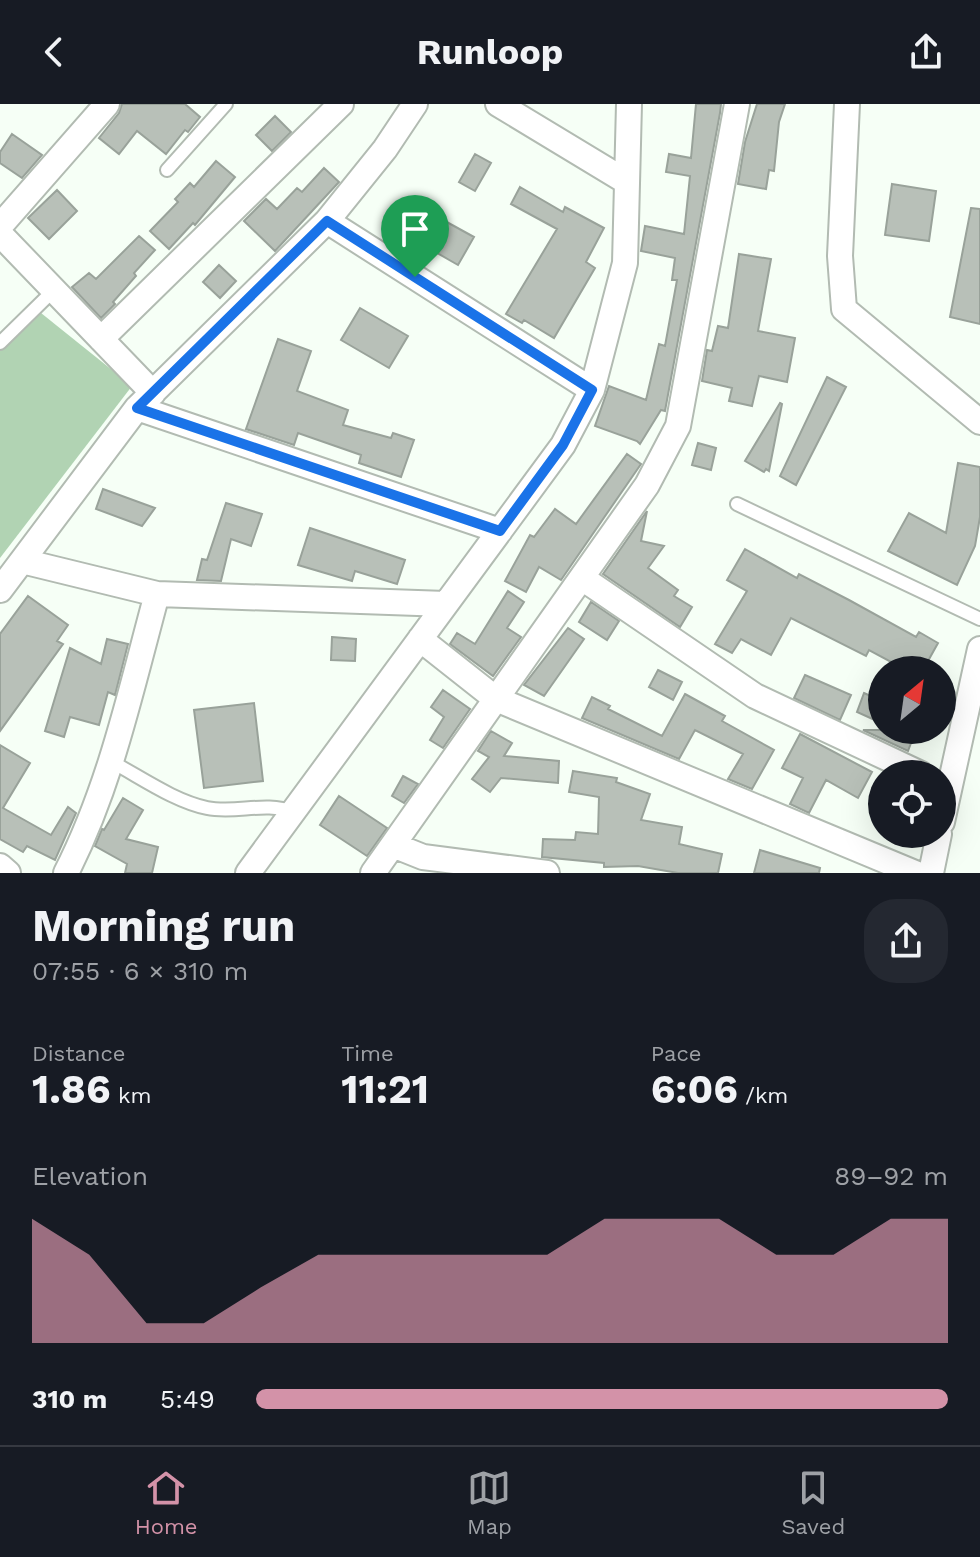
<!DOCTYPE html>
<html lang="en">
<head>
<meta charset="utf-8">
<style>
  body { margin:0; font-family:"Work Sans",sans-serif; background:#242831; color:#f1f3f6; height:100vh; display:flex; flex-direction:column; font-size:30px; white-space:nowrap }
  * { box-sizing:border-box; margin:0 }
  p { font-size:26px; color:#9ea1a6 }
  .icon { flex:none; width:44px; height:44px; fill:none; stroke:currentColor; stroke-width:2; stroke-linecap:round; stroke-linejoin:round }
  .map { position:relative; height:769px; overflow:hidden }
  .sheet { display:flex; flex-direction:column; background:#171b24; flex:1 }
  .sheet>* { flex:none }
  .needle { width:52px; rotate:29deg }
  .tools { position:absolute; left:868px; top:552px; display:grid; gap:16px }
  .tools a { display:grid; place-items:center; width:88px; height:88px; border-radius:50%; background:#171b24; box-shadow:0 8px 32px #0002; font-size:40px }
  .pin { position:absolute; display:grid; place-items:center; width:68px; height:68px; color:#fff; margin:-82px -34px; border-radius:50% 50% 50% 0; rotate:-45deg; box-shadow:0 0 8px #0007 }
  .pin .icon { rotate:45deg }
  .round { display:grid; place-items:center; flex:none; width:84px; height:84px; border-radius:32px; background:#242831 }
  .summary { display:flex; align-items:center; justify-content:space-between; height:136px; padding:0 32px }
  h1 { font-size:44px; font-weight:700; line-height:60px }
  .metrics { display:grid; grid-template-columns:repeat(3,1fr); gap:12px; height:136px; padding:8px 32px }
  .metrics div { display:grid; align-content:center }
  .metrics b { font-size:40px; font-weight:700 }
  .metrics small { font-size:22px; font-weight:400 }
  .metrics p { font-size:22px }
  .chart { height:224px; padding:16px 32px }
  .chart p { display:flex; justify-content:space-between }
  .chart svg { width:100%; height:144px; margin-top:8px; fill:#d392a8; opacity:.7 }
  ul { padding:0 32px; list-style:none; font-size:26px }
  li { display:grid; grid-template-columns:128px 96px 1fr; align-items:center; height:60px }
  li i { height:20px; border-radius:10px; background:#d392a8 }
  header { display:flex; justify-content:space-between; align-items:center; height:104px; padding:0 32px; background:#171b24; font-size:36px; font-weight:700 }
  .menu { display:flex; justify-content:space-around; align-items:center; height:112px; border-top:2px solid #363941; background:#171b24; font-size:22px; color:#9ea1a6 }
  .menu a { display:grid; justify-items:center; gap:4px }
  .menu .selected { color:#d392a8 }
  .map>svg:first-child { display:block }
  .green { fill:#b1d3b3 }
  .building { fill:#b8c0b8; stroke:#99a29a; stroke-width:2 }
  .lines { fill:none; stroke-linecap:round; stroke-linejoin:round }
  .lane-casing { stroke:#b2bbb2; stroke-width:16 }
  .street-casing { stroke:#b2bbb2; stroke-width:28 }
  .lane { stroke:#fff; stroke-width:12 }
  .street { stroke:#fff; stroke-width:24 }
  .route-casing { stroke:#fff; stroke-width:16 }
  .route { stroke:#1a73e8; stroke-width:10 }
</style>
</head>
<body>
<header><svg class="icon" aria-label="back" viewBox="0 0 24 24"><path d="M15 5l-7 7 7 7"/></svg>Runloop<svg class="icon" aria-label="share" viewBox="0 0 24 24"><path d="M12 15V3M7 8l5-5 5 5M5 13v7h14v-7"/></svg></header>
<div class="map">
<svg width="980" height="769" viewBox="0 0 980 769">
  <rect width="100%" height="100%" fill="#f6fff6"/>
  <path class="green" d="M41,209L132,282L0,454V245Z"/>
  <path class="building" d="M122,0H185L200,13L188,28L185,26L166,50L137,27L119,50L99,34L119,9Z
    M696,0H721L720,9L665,307L661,306L640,340L637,337L595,322L609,282L646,296L659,240L665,242L677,176H672L675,154L641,147L645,122L684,130L690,72L666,68L669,50L691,54Z
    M757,0H785L779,18L774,67L769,66L766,85L738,80L745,38Z
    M275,12L291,28L272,47L256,31Z
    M12,30L42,51L22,74L0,59V48Z
    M475,50L491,59L475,87L459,78Z
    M216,57L235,73L195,121L193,119L169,145L150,127L178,98L175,95L190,79L194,83Z
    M324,64L339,78L275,147L244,117L266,95L277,105L297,84L302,88Z
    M892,80L936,87L929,137L885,131Z
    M520,83L563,108L565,103L604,124L586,158L595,164L554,234L524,216L522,219L506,210L557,125L511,100Z
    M57,86L77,107L49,135L28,114Z
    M971,104L980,105V220L950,213Z
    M434,111L474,133L458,161L418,138Z
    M139,132L155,146L134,169L136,172L113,198L115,200L101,214L72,183L89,169L96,175Z
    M739,150L771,155L758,227L795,234L787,278L759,272L752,302L729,297L732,284L702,277L707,246L712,247L718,222L728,224Z
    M219,161L236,177L220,194L203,178Z
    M360,204L408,232L389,264L341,236Z
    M278,235L311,247L297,287L348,306L343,321L391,334L393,329L414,336L401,373L359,359L361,351L298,329L294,341L246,325Z
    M827,273L846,283L796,381L780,372Z
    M780,299L782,300L769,367L766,365L764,368L745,357Z
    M698,339L716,344L711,366L692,361Z
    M627,350L641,360L561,476L539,463L526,488L505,477L530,431L534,433L555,405L576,420Z
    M958,359L980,363V413L975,442L957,481L888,447L909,409L946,429Z
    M103,385L155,404L142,422L96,405Z
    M226,399L262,410L251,442L231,435L221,477L197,476L202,455L207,456Z
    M647,407L641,437L664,442L648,464L678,486L674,492L692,503L680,523L603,470Z
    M310,424L405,456L397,480L355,467L352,477L298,461Z
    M745,445L797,474L799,470L849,496L916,533L919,528L938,539L923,566H906L869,546L866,552L791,514L771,551L741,535L732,549L715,540L747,487L727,476Z
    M508,487L524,498L507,524L521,533L493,572L450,540L457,529L475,540Z
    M28,492L68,521L57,537L63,540L0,627V530Z
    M591,498L619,517L607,536L579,518Z
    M568,524L584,535L544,592L524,581Z
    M332,533L356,535L355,557L331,556Z
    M107,535L128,540L115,591L108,588L99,621L70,613L64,633L45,627L70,544L101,560Z
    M658,566L682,578L673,596L649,583Z
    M805,571L851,591L840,616L794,594Z
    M443,586L470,605L443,644L430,636L444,613L431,603Z
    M864,589L882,597L877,617L857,608Z
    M685,590L725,612L722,617L774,646L752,685L728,675L743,650L695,626L679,655L582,614L592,593L610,602L608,605L662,632Z
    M254,599L263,677L204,684L194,606Z
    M863,626H916L908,647Z
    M491,627L512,639L504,652L559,657L558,679L501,674L490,688L472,675L489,653L478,647Z
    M800,630L872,668L858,694L826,676L809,709L790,700L803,674L782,664Z
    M0,641L30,659L3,704L51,731L68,703L76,709L55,756L27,742L23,748L0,735Z
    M573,667L617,674L616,678L650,690L641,716L682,723L679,740L722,750L718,769H678L638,762L604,763V759L542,753L543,735L575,736L576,728L598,730L599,693L569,688Z
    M403,672L418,680L404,699L392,692Z
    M339,692L387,724L367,752L320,721Z
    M123,694L143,706L126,735L158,743L152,769H125L127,760L95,742L102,725L104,726Z
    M760,746L820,764L819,769H754Z"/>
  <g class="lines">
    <defs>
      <path id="lane" d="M167,66L226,0
        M0,239L54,186
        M737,400L980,515
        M112,658C142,674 174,697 207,704C236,710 265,697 293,708"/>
      <path id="street" d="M498,0L627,78
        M847,0L840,152L844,205L980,318
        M327,117L592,286
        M0,122L107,0
        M0,130L153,289
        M101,235L341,0
        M137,304L500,427
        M22,457L157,490L446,500
        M582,474L755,592L921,670
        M0,486L137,304L327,117L385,45L415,0
        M420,535L496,595L915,769
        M942,718L980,545
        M393,741L423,753L547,769
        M0,762L8,769
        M66,769C111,681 131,585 157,490
        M248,769L563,341L592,286L625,159L629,0
        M373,769L647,381L678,322L737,0
        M931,769L939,730"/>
    </defs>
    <use href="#lane" class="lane-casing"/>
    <use href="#street" class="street-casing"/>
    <use href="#lane" class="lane"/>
    <use href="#street" class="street"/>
  </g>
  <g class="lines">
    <defs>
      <path id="route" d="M327,117L592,286L563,341L500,427L137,304Z"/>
    </defs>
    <use href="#route" class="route-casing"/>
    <use href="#route" class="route"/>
  </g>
</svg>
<div class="tools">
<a><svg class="needle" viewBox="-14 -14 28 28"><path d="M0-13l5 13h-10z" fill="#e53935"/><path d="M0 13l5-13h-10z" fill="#9ea1a6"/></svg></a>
<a><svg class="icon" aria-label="locate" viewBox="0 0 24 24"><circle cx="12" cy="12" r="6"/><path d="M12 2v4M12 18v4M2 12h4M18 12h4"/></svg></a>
</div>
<div class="pin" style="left:415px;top:173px;background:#1e9e55"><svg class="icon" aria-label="arrive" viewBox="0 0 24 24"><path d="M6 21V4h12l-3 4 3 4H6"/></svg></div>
</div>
<section class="sheet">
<div class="summary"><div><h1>Morning run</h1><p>07:55 · 6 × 310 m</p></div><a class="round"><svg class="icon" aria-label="share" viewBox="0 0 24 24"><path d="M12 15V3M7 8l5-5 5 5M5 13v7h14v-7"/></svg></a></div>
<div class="metrics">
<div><p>Distance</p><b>1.86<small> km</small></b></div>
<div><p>Time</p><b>11:21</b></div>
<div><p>Pace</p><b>6:06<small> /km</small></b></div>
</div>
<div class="chart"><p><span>Elevation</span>89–92 m</p>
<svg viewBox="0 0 160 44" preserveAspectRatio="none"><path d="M0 44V6L10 17L20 38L30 38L40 27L50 17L60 17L70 17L80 17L90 17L100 6L110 6L120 6L130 17L140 17L150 6L160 6V44z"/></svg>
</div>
<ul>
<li><b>310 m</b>5:49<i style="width:100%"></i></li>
</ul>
</section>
<nav class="menu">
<a class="selected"><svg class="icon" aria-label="home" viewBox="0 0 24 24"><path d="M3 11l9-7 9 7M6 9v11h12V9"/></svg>Home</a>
<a><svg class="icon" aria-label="map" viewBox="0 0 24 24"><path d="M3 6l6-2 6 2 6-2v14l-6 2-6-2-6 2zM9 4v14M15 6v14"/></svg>Map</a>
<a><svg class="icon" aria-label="saved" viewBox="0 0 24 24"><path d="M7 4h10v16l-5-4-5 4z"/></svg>Saved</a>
</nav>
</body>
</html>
